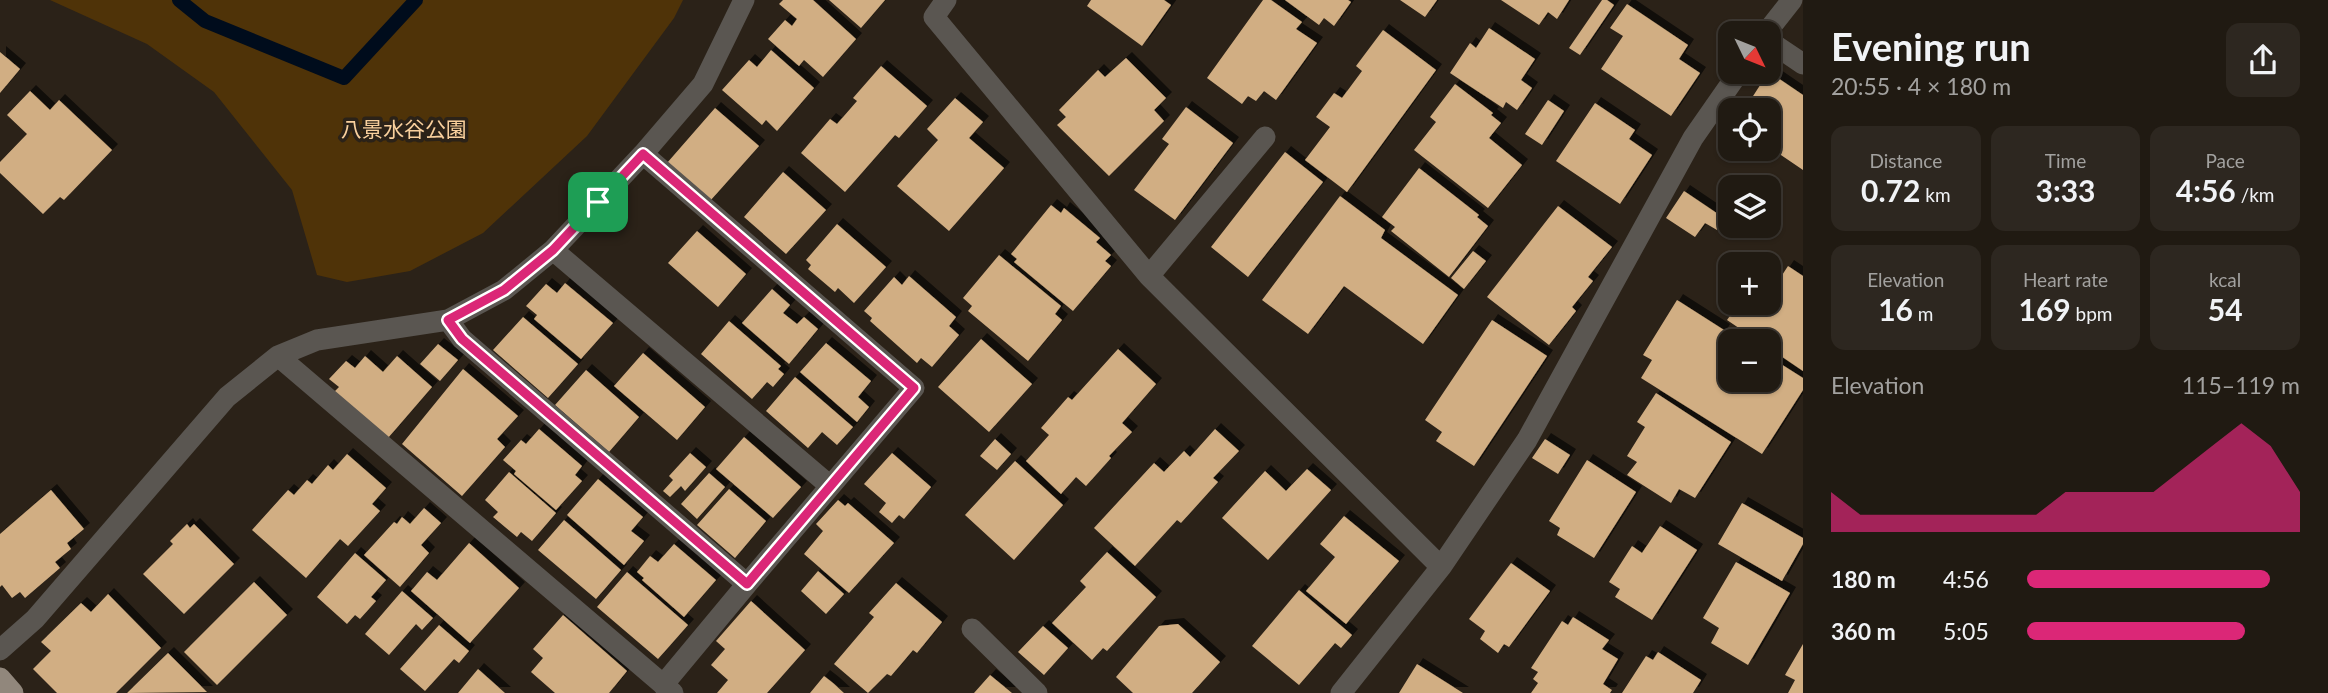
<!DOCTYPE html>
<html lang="en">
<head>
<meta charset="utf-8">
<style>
  body { margin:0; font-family:Lato,"Noto Sans JP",sans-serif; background:#2d2720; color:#f1f3f6; height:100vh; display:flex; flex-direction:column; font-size:26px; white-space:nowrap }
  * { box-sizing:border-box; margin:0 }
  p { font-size:23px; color:#a2a19f }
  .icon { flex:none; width:38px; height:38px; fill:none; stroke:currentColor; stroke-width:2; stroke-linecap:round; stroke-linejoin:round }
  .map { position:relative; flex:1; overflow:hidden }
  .side { display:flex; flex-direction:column; background:#201a12; width:525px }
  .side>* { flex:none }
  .needle { width:46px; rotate:133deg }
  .buttons { position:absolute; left:1718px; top:21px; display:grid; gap:14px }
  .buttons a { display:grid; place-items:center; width:63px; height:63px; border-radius:14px; background:#201a12; box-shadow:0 2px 5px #0004,0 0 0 2px #3d3832; font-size:35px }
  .pin { position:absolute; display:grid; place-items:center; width:60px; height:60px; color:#fff; margin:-30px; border-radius:14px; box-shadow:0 4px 10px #0006 }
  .round { display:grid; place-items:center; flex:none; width:74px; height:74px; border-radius:14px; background:#2d2720 }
  .headline { display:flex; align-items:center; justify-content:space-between; height:119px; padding:0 28px }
  h1 { font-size:38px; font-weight:700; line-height:52px }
  .metrics { display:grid; grid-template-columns:repeat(3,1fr); gap:10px; height:119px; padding:7px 28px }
  .metrics div { display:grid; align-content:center; border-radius:14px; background:#2d2720; text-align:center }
  .metrics b { font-size:30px; font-weight:700 }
  .metrics small { font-size:19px; font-weight:400 }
  .metrics p { font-size:19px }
  .chart { height:196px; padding:14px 28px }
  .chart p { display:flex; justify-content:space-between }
  .chart svg { width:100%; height:126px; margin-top:7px; fill:#db2777; opacity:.7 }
  ul { padding:0 28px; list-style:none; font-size:23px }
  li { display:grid; grid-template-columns:112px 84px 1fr; align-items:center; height:52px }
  li i { height:18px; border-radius:9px; background:#db2777 }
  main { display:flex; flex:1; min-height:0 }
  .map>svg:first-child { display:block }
  .green { fill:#4f3308 }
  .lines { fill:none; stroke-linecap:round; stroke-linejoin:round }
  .stream { stroke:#000c1c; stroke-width:14 }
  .building { fill:#d1ae83; filter:url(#shadow) }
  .minor { stroke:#5a5651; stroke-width:21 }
  .major { stroke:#91877c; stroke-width:21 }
  .route-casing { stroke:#fff; stroke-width:14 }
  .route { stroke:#db2777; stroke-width:9 }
  .labels { text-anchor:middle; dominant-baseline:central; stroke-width:7; stroke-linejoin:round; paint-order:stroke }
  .park-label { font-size:21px; fill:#f9d09d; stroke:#2b2218 }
</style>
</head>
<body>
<main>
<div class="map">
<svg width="1803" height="693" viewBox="0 0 1803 693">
  <defs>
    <filter id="shadow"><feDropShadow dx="6" dy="-6" stdDeviation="0" flood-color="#0009"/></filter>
  </defs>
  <rect width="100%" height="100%" fill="#2b2218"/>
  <path class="green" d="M50,0H683L674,18L587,136L483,233L410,271L347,282L317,275L292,190L214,92L147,44Z"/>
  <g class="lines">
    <path class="stream" d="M179,0L205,21L344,78L416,0"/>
  </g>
  <path class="building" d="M783,0H813L856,39L823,77L804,60L799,66L768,39L785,20L792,26L797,19L779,4Z
    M829,0H885L861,28Z
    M1091,0H1164L1171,5L1142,46L1087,6Z
    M1263,0H1271L1302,22L1296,29L1317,43L1276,100L1264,91L1256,101L1248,96L1242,104L1207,78Z
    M1285,0H1348L1351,2L1334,26L1324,18L1319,25Z
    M1400,0H1437L1425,17Z
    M1501,0H1569L1557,19L1548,12L1539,25Z
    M1602,0H1607L1614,5L1580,55L1569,48Z
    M1627,4L1688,45L1679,59L1700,73L1671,116L1601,69L1623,36L1610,28Z
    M1489,28L1535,59L1521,80L1532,88L1517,110L1506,102L1503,108L1450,73L1470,43L1476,48Z
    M1383,30L1436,70L1347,192L1305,160L1330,127L1316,117L1334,93L1342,98L1362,71L1356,66Z
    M771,50L814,88L777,131L766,120L762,125L722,90L749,60L757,67Z
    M0,52L20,69L0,93Z
    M1126,58L1166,98L1154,110L1164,121L1109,176L1057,125L1066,117L1059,110L1098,70L1105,77Z
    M881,66L927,106L899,138L895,135L845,192L801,153L830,119L837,124L857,101L853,98Z
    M1766,76L1772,80L1775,76L1803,95V170L1769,147V110H1744Z
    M1455,84L1493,113L1491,115L1501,123L1489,138L1522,165L1488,208L1414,150L1436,122L1430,117Z
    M30,91L50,110L59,100L112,150L64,200L60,197L43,214L0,173V162L27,134L7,115Z
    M955,98L983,122L969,138L1004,168L949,231L897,186L938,140L927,129Z
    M1548,100L1564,111L1542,145L1525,134Z
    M1595,103L1635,130L1629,139L1652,155L1620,204L1556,161Z
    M1186,107L1233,143L1175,220L1134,190L1169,144L1162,139Z
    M715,108L759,146L710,201L667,163Z
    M1285,152L1323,182L1248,277L1211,247Z
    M1419,168L1479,215L1477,217L1488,226L1449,277L1391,231L1395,227L1382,217Z
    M783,172L826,210L786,254L744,217Z
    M1684,191L1724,218L1717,230L1705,223L1695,237L1666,218Z
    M1340,196L1385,230L1381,238L1458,295L1423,344L1344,286L1308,334L1262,300Z
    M1051,205L1061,213L1064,208L1100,238L1096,242L1111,255L1105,261L1111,266L1073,311L1014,262L1017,259L1011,254Z
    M1558,206L1612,247L1588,277L1593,281L1572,307L1576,311L1549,345L1487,297Z
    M837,224L886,267L854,303L838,288L835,292L808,269L811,265L806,260Z
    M697,231L746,274L718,307L668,263Z
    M1473,251L1486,261L1464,289L1451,278Z
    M999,255L1061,306L1055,314L1062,320L1028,361L968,311L972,306L963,298Z
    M1788,266L1803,276V371L1769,348V341H1758L1727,320L1739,303H1769V286L1773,289Z
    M909,276L956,317L949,326L959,335L932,367L921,358L917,363L870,321L872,318L864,311L894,277L902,285Z
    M565,283L613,323L581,359L534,319L537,315L526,306L546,284L557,293Z
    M772,289L790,305L783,313L797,324L804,317L818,329L789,364L742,323Z
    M1677,300L1724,330L1720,337L1731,344V380H1769L1770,357L1803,378V390L1762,454L1641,378L1652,360L1643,355Z
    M523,317L578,364L548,398L493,350Z
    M1492,320L1547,356L1474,466L1436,441L1442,432L1425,420Z
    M729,321L781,366L778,369L784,374L773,387L767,382L752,399L701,354Z
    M981,339L1032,384L989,432L938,387Z
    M826,343L871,381L858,397L869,407L857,422L800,372Z
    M438,344L458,360L440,381L420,364Z
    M1118,349L1156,384L1122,423L1132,432L1109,456L1111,458L1086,486L1076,477L1061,494L1026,461L1049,435L1041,428L1068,397L1072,400Z
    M643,353L705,407L677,440L614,386Z
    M365,356L383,372L397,356L432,387L388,438L334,392L339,387L329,379L346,361L355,368Z
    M463,369L518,416L497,439L505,447L462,496L402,444Z
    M586,370L639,417L609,452L555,405Z
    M795,377L853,427L837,445L822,432L808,448L766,411Z
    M1656,393L1731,442L1695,498L1679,489L1671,503L1627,475L1637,462L1627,456L1645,427L1637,422Z
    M539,429L582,466L575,475L582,481L556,510L514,474L516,471L503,460L521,440L526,444Z
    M1215,429L1239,451L1213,478L1218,482L1181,523L1177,520L1135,566L1094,528L1154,463L1164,472L1184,451L1190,457Z
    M744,437L801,487L773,518L716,469Z
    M995,439L1011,454L997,470L980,456Z
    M1545,439L1570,455L1558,474L1532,458Z
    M690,453L706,467L685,491L681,486L670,497L663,491L673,480L669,476Z
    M892,453L931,487L904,519L899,515L892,523L879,512L886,503L864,484Z
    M347,454L386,488L372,504L380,511L348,546L340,539L306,578L252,530L288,490L294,495L307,480L312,484L328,465L333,470Z
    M1587,460L1636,492L1594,558L1557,535L1560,528L1549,521Z
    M1015,461L1063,505L1014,560L965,515Z
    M1307,469L1331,490L1268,560L1222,518L1265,471L1286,491Z
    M509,472L556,513L532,541L521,532L517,537L493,517L498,512L485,500Z
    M709,473L725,487L697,519L681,504Z
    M598,479L643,517L631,531L644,541L624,565L567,515Z
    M729,489L766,521L735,558L697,525Z
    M51,490L84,529L67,543L71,549L55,562L60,568L25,598L20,592L12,598L2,585L0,587V534Z
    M838,500L845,506L848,503L894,543L849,593L804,554L823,531L816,524Z
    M1742,503L1803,538V544L1782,581L1718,544Z
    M424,508L441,523L421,545L429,553L400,587L364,555L394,522L397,524L402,517L410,524Z
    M1344,516L1399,561L1346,624L1306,591L1335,557L1320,544Z
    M564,520L621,570L596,599L538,550Z
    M187,524L190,528L194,524L234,564L184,614L143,574L173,544L170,541Z
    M1660,526L1697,550L1652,620L1615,597L1620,589L1609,582L1632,546L1642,553Z
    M469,543L519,588L470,643L411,591L427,572L437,580Z
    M674,544L716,580L684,617L642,580L644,578L637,572L650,556L658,562Z
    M1107,552L1156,597L1107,651L1103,648L1092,660L1052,623L1086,587L1080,581Z
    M355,553L386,580L371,597L376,601L360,619L355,615L347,624L317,597Z
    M1736,562L1790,593L1748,665L1711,643L1719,628L1703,618Z
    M1511,563L1550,591L1509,647L1504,644L1498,653L1480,639L1485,631L1469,619Z
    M818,571L844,594L826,614L801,591Z
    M627,572L688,625L658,659L597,607Z
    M254,582L287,615L217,685L184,652Z
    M896,583L942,622L917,653L913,650L891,676L887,674L868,693L834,664L874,617L869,613Z
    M1299,590L1352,635L1341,648L1335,643L1299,685L1252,646Z
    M402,591L433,618L422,630L416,624L389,655L365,634Z
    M108,594L161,648L116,693H57L33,669L51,651L41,642L81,603L91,612Z
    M751,601L805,650L767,693H717L728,680L711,665L725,649L716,641Z
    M563,615L627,671L609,693H555L531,672L543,658L533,649Z
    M1573,617L1609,640L1602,649L1618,659L1603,684L1612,690L1610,693H1531L1538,683L1533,679L1538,672L1531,668L1562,621L1568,625Z
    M1178,624L1220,662L1192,693H1133L1116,677L1159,626Z
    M439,625L469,651L459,663L454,659L425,691L400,669Z
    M1043,626L1068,648L1044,675L1018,652Z
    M1803,644V693H1788L1795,680L1785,675Z
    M1658,652L1701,680L1693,693H1622L1646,656L1653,660Z
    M168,653L207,692L127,693Z
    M1417,664L1463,693H1399Z
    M478,669L505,693H458Z
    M990,675L1012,693H974Z
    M824,676L833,683L844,693H810Z"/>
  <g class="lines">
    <path class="minor" d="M946,0L934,17L1149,276L1265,137
      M1766,33L1792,0
      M1769,41L1803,64
      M643,154L914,388L747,584
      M553,250L829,485
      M1149,276L1441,567
      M448,320L462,339L747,584L663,685
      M278,356L673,693
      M972,629L1037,693
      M0,650L35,619L227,397L278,356L317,340L448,320L504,290L553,250L643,154L703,84L744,0
      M1341,693L1441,567L1527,440L1693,138L1739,72"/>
    <path class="major" d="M0,678L13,693"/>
  </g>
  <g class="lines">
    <defs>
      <path id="route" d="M643,154L914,388L747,584L462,339L448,320L504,290L553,250Z"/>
    </defs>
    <use href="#route" class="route-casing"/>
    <use href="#route" class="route"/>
  </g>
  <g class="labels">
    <g class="park-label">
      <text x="404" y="128">八景水谷公園</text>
    </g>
  </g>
</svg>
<div class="buttons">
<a><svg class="needle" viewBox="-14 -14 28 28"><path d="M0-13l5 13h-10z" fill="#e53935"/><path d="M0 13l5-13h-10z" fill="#a2a19f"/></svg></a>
<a><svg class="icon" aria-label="locate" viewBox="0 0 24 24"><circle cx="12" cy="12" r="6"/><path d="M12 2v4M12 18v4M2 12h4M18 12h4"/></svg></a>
<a><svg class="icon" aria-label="layers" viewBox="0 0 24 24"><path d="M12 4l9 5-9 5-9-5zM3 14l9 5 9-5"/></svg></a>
<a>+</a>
<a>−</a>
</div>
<div class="pin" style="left:598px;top:202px;background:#1e9e55"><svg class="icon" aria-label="arrive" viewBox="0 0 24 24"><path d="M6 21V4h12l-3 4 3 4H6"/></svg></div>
</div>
<section class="side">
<div class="headline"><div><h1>Evening run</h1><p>20:55 · 4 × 180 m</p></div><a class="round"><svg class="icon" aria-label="share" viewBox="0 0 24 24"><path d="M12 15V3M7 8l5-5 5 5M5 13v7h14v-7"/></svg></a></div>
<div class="metrics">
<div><p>Distance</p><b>0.72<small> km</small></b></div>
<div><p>Time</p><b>3:33</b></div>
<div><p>Pace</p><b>4:56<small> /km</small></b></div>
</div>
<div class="metrics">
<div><p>Elevation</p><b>16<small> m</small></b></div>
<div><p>Heart rate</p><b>169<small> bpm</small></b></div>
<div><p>kcal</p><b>54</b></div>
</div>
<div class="chart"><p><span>Elevation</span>115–119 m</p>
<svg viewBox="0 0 160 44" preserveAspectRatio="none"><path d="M0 44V30L10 38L20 38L30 38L40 38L50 38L60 38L70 38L80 30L90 30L100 30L110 30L120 22L130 14L140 6L150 14L160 30V44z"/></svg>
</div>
<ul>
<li><b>180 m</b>4:56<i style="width:89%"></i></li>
<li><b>360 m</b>5:05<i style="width:80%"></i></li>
</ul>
</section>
</main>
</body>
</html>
